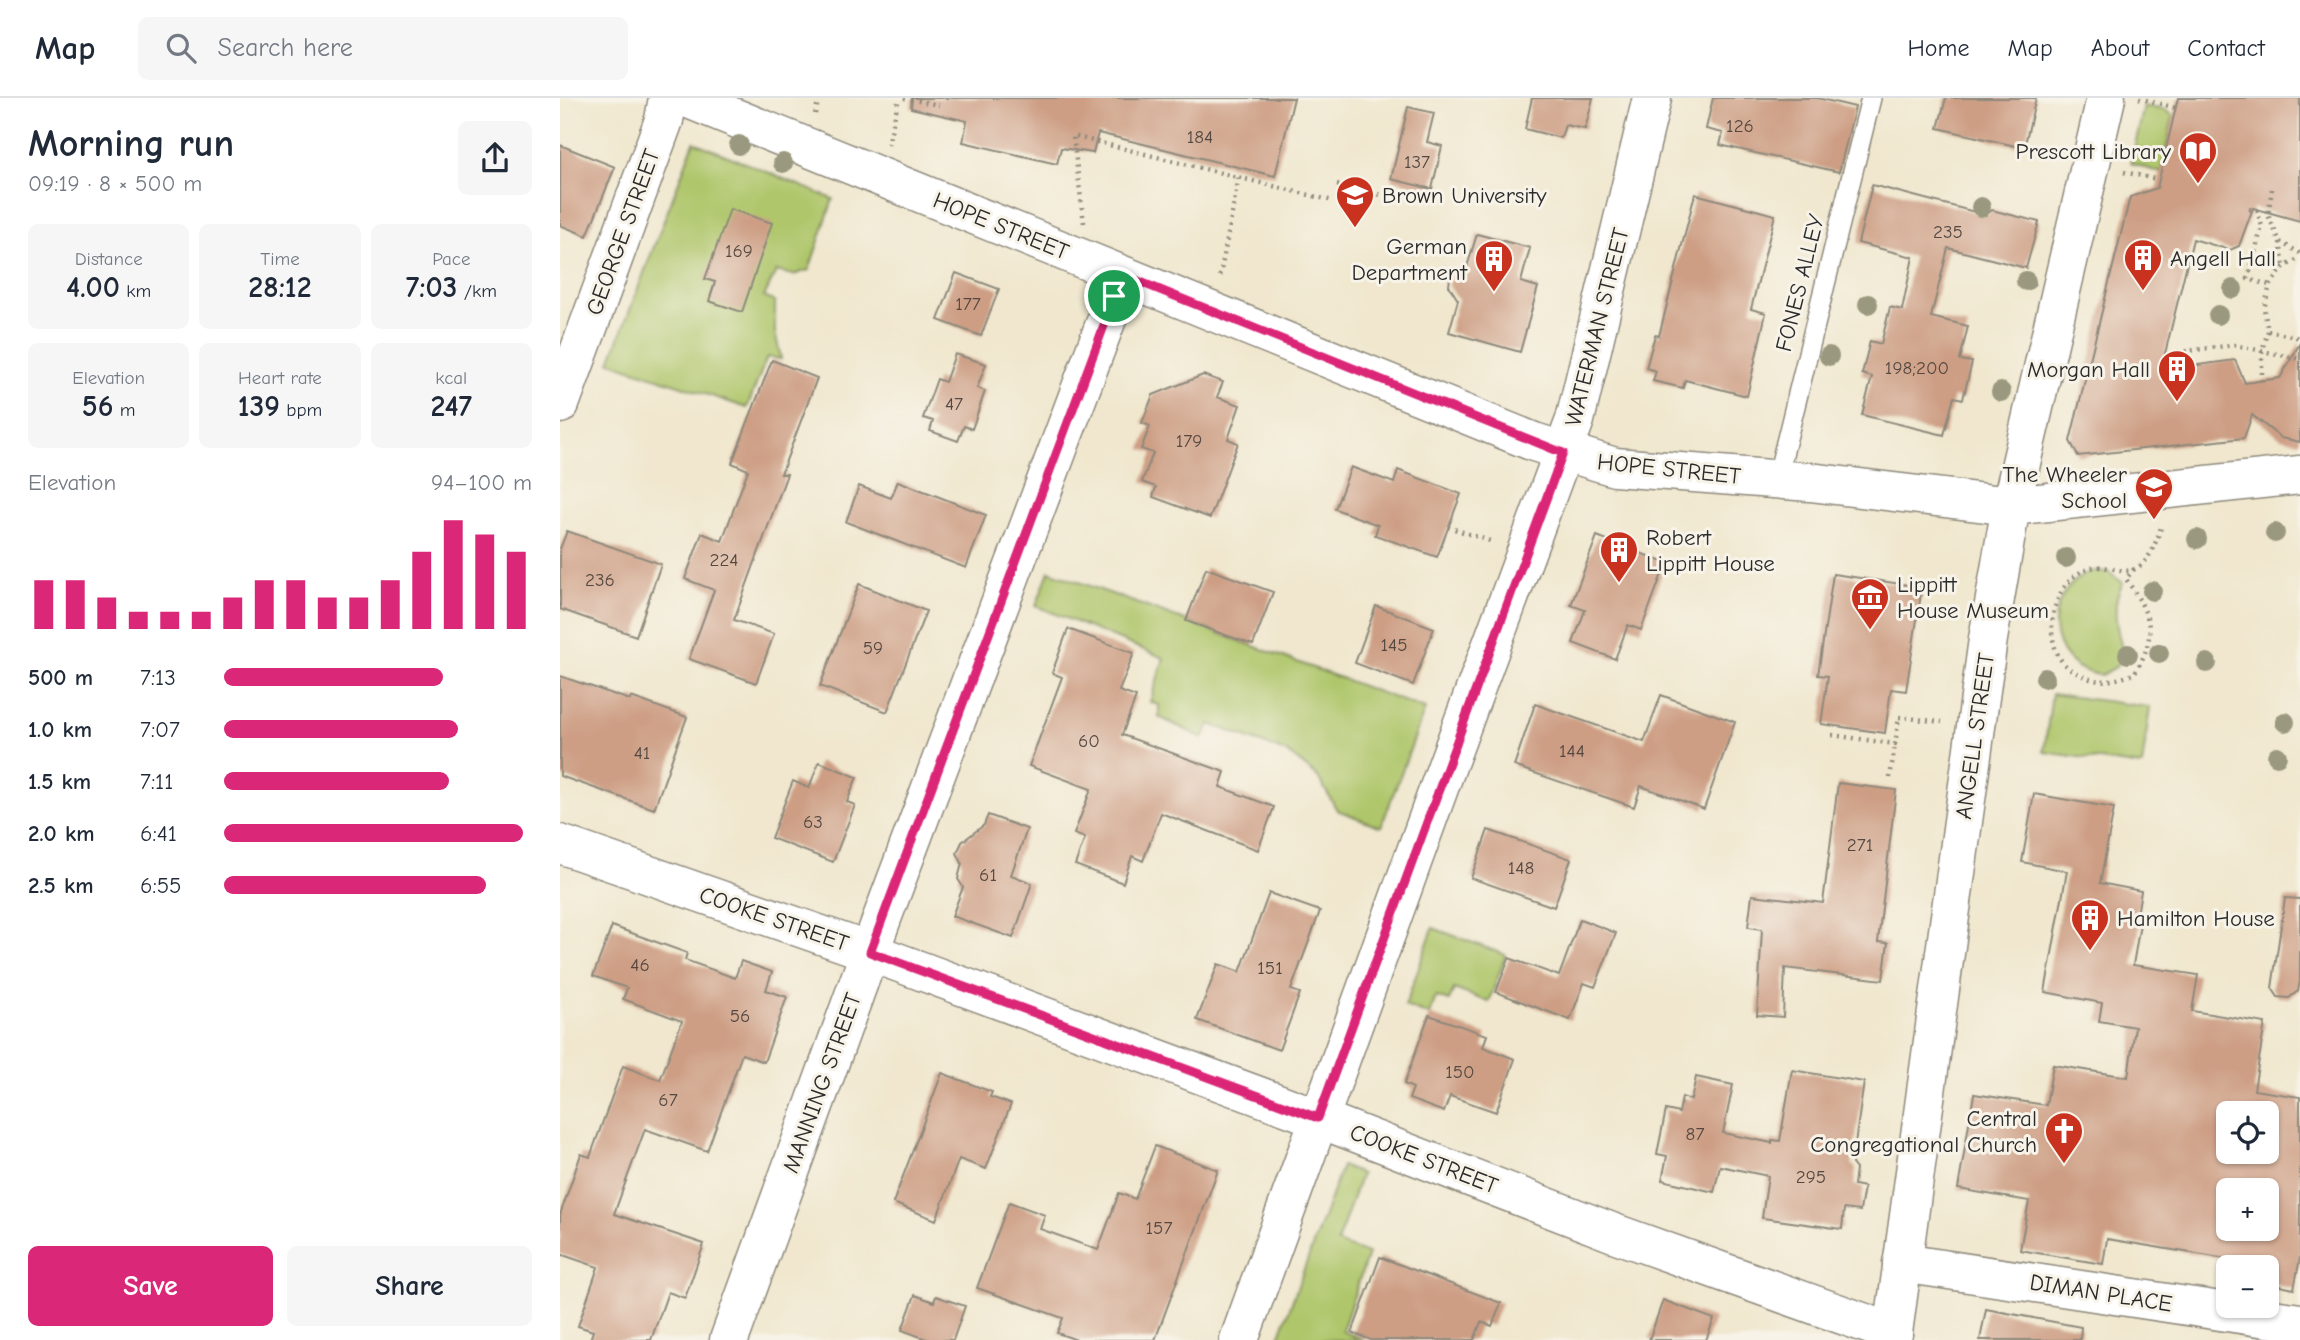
<!DOCTYPE html>
<html lang="en">
<head>
<meta charset="utf-8">
<style>
  body { margin:0; font-family:"Comic Neue",sans-serif; background:#f6f6f7; color:#1f2937; height:100vh; display:flex; flex-direction:column; font-size:26px; white-space:nowrap }
  * { box-sizing:border-box; margin:0 }
  p { font-size:23px; color:#747a83 }
  .icon { flex:none; width:38px; height:38px; fill:none; stroke:currentColor; stroke-width:2; stroke-linecap:round; stroke-linejoin:round }
  .map { position:relative; flex:1; overflow:hidden }
  .side { display:flex; flex-direction:column; background:#fff; width:560px }
  .side>* { flex:none }
  .controls { position:absolute; left:1656px; top:1003px; display:grid; gap:14px }
  .controls a { display:grid; place-items:center; width:63px; height:63px; border-radius:10px; background:#fff; box-shadow:0 2px 5px #0004; font-size:35px }
  .pin { position:absolute; display:grid; place-items:center; width:60px; height:60px; color:#fff; margin:-30px; border:4px solid #fff; border-radius:50%; box-shadow:0 2px 7px #0007 }
  .round { display:grid; place-items:center; flex:none; width:74px; height:74px; border-radius:10px; background:#f6f6f7 }
  .head { display:flex; align-items:center; justify-content:space-between; height:119px; padding:0 28px }
  h1 { font-size:38px; font-weight:600; line-height:52px }
  .metrics { display:grid; grid-template-columns:repeat(3,1fr); gap:10px; height:119px; padding:7px 28px }
  .metrics div { display:grid; align-content:center; border-radius:10px; background:#f6f6f7; text-align:center }
  .metrics b { font-size:30px; font-weight:600 }
  .metrics small { font-size:19px; font-weight:400 }
  .metrics p { font-size:19px }
  .chart { height:196px; padding:14px 28px }
  .chart p { display:flex; justify-content:space-between }
  .chart svg { width:100%; height:126px; margin-top:7px; stroke:#db2777; stroke-width:6 }
  .cta { display:flex; gap:14px; margin-top:auto; padding:14px 28px }
  .cta a { flex:1; height:80px; border-radius:10px; background:#db2777; color:#fff; font-size:28px; font-weight:600; line-height:80px; text-align:center }
  .cta a+a { background:#f6f6f7; color:#1f2937 }
  ul { padding:0 28px; list-style:none; font-size:23px }
  li { display:grid; grid-template-columns:112px 84px 1fr; align-items:center; height:52px }
  li i { height:18px; border-radius:9px; background:#db2777 }
  header { display:flex; align-items:center; gap:42px; box-sizing:border-box; height:98px; padding:0 35px; background:#fff; border-bottom:2px solid #e0e1e3 }
  header strong { font-size:33px }
  nav { display:flex; gap:38px; margin-inline-start:auto; font-size:24px }
  .search { width:490px; height:63px; background:#f6f6f7; display:flex; align-items:center; gap:18px; box-sizing:border-box; padding:0 24px; border-radius:10px; color:#747a83; font-size:26px }
  main { display:flex; flex:1; min-height:0 }
  .map>svg:first-child { display:block }
  .green { fill:#afc66a; stroke:#6d784a; stroke-width:2 }
  .building { fill:#cd9e84; fill-rule:evenodd }
  .lines { fill:none; stroke-linecap:round; stroke-linejoin:round }
  .service-casing { stroke:#8e897c; stroke-width:22 }
  .minor-casing { stroke:#8e897c; stroke-width:41 }
  .tertiary-casing { stroke:#8e897c; stroke-width:41 }
  .secondary-casing { stroke:#8e897c; stroke-width:41 }
  .path { stroke:#8e897c; stroke-width:4.5; stroke-dasharray:2 5; stroke-linecap:butt }
  .service { stroke:#fff; stroke-width:19 }
  .minor { stroke:#fff; stroke-width:38 }
  .tertiary { stroke:#fff; stroke-width:38 }
  .secondary { stroke:#fff; stroke-width:38 }
  .tree { fill:#9a997f }
  .route-casing { stroke:#fff; stroke-width:14 }
  .route { stroke:#db2777; stroke-width:9 }
  .labels { text-anchor:middle; dominant-baseline:central; stroke-width:6; stroke-linejoin:round; paint-order:stroke }
  .number-label { font-size:19px; fill:#544841 }
  .poi-label { font-size:23px; fill:#2b2b2b; stroke:#f7f3e8; text-anchor:end }
  .street-label { font-size:23px; fill:#2b2b2b; stroke:#f7f3e8 }
</style>
</head>
<body>
<header>
<strong>Map</strong>
<div class="search"><svg class="icon" aria-label="search" viewBox="0 0 24 24"><circle cx="10" cy="10" r="6"/><path d="M15 15l6 6"/></svg>Search here</div>
<nav><a>Home</a><a>Map</a><a>About</a><a>Contact</a></nav>
</header>
<main>
<section class="side">
<div class="head"><div><h1>Morning run</h1><p>09:19 · 8 × 500 m</p></div><a class="round"><svg class="icon" aria-label="share" viewBox="0 0 24 24"><path d="M12 15V3M7 8l5-5 5 5M5 13v7h14v-7"/></svg></a></div>
<div class="metrics">
<div><p>Distance</p><b>4.00<small> km</small></b></div>
<div><p>Time</p><b>28:12</b></div>
<div><p>Pace</p><b>7:03<small> /km</small></b></div>
</div>
<div class="metrics">
<div><p>Elevation</p><b>56<small> m</small></b></div>
<div><p>Heart rate</p><b>139<small> bpm</small></b></div>
<div><p>kcal</p><b>247</b></div>
</div>
<div class="chart"><p><span>Elevation</span>94–100 m</p>
<svg viewBox="0 0 160 44" preserveAspectRatio="none"><path d="M5 44V27M15 44V27M25 44V33M35 44V38M45 44V38M55 44V38M65 44V33M75 44V27M85 44V27M95 44V33M105 44V33M115 44V27M125 44V17M135 44V6M145 44V11M155 44V17"/></svg>
</div>
<ul>
<li><b>500 m</b>7:13<i style="width:71%"></i></li>
<li><b>1.0 km</b>7:07<i style="width:76%"></i></li>
<li><b>1.5 km</b>7:11<i style="width:73%"></i></li>
<li><b>2.0 km</b>6:41<i style="width:97%"></i></li>
<li><b>2.5 km</b>6:55<i style="width:85%"></i></li>
</ul>
<div class="cta"><a>Save</a><a>Share</a></div>
</section>
<div class="map">
<svg width="1740" height="1242" viewBox="0 0 1740 1242">
  <rect width="100%" height="100%" fill="#f7f3e8"/>
  <filter id="ink" filterUnits="userSpaceOnUse"><feTurbulence type="fractalNoise" baseFrequency=".0143" numOctaves="2"/><feDisplacementMap in="SourceGraphic" scale="14" xChannelSelector="R" yChannelSelector="G"/><feConvolveMatrix kernelMatrix="1 2 1 2 8 2 1 2 1" color-interpolation-filters="sRGB"/></filter>
  <filter id="wash" filterUnits="userSpaceOnUse"><feTurbulence type="fractalNoise" baseFrequency=".00686" numOctaves="4" result="noise"/><feDisplacementMap in="SourceGraphic" scale="28" xChannelSelector="R" yChannelSelector="G"/><feGaussianBlur stdDeviation="1.57" result="paint"/><feColorMatrix in="noise" values="0 0 0 0 0 0 0 0 0 0 0 0 0 0 0 0 0 1.4 0 .05"/><feComposite in="paint" operator="in"/></filter>
  <g filter="url(#wash)">
    <rect width="100%" height="100%" fill="#f0e7ce"/>
    <path class="green" d="M1584,8L1605,12L1613,18L1601,75L1571,65Z
      M134,44L273,101L249,172L233,177L216,173L204,199L215,204V234L221,261L207,259L187,310L50,264Z
      M489,473L865,611L821,729L777,712L758,679L728,655L650,626L643,640L599,619V607L590,604L604,560L476,508Z
      M1532,473L1548,474L1563,485C1550,505 1557,533 1563,554L1556,569L1541,577C1483,570 1480,493 1532,473Z
      M1492,596L1590,609L1582,668L1484,654Z
      M873,830L946,857L929,904L894,891L889,903L876,899L869,917L845,908Z
      M782,1068L801,1076L777,1145L808,1156L782,1233L804,1242H718Z"/>
    <g id="blocks">
      <path class="building" d="M352,0H734L715,78L538,35L533,55L501,50L497,66L403,44L407,23L351,10Z
        M972,0H1033L1025,31L1005,27L1001,40L965,31Z
        M1153,0H1257L1295,9L1279,74L1160,47L1163,35L1146,31Z
        M1386,0H1476L1464,50L1378,30Z
        M1618,0H1740V123L1693,110L1679,148L1670,152L1633,141L1601,272L1675,262L1685,285L1720,280L1740,245V344L1721,340L1692,317L1684,340L1518,358L1510,343L1570,99L1597,90Z
        M848,9L874,15L867,44L882,48L872,91L831,81Z
        M0,47L55,69L27,138L0,127Z
        M1312,87L1426,117L1432,112L1479,124L1466,170L1388,150L1371,219L1408,228L1400,262L1412,264L1403,301L1394,299L1384,337L1302,317L1312,279L1302,276L1310,243L1321,246L1330,209L1342,212L1353,159L1298,145Z
        M1135,96L1215,117L1191,211L1206,215L1187,298L1125,282L1123,290L1093,283L1096,273L1086,270L1095,237L1099,238Z
        M170,111L212,125L182,214L149,203L155,184L145,181Z
        M917,136L970,150L961,184L978,189L960,254L889,234L898,202L889,188L890,179L897,172L907,169Z
        M396,175L439,191L421,238L378,222Z
        M395,256L426,266L417,290L425,293L412,331L404,328L398,343L370,333L373,323L363,320L377,281L385,284Z
        M212,262L257,280L221,376H227L174,522L214,536L196,585L129,561L154,492L125,481L142,435L162,443L188,372L172,365Z
        M643,277L663,284L657,299L680,307L668,341L678,345L650,420L593,399L596,389L582,384L593,355L581,351L590,328L582,325L593,297Z
        M791,369L834,385L838,372L901,396L877,459L815,437L818,427L775,411Z
        M338,383L426,417L406,470L286,424L299,388L331,400Z
        M7,433L101,466L76,538L0,511V451Z
        M1037,438L1106,465L1081,532L1068,527L1055,561L1013,545L1025,512L1011,507Z
        M646,470L713,494L693,547L626,523Z
        M1273,476L1362,489L1346,593L1331,591L1325,635L1261,626L1268,578L1258,577Z
        M299,486L366,513L327,614L260,588Z
        M816,508L874,530L853,587L795,565Z
        M508,531L574,555L559,593L576,599L562,637L665,674L660,689L714,709L698,752L601,715L583,763L572,758L563,785L515,767L525,740L514,736L531,691L469,668L502,579L492,575Z
        M0,578L70,602L71,599L127,619L94,711L0,678Z
        M1101,597L1175,624L1144,711L1081,688L1074,709L954,668L975,606L1084,644Z
        M259,664L297,679L287,704L295,707L273,764L211,740L233,683L249,690Z
        M1278,685L1336,692L1318,844L1328,845L1323,882L1225,870L1223,919L1197,917L1202,831L1188,829L1192,797L1263,805Z
        M1474,696L1554,710L1540,785L1581,793L1577,817L1581,820L1573,867L1638,877L1632,913L1705,925L1694,992L1740,999V1160L1734,1191L1706,1185V1169H1678L1679,1163L1547,1141L1543,1166L1460,1152L1469,1103L1398,1091L1414,996L1486,1007L1493,967L1568,979L1575,929L1539,923L1542,905L1485,894L1507,773L1462,764ZM1668,1015H1706V1054H1668ZM1668,1092H1706V1130H1668Z
        M428,717L467,731L451,777L472,785L453,840L392,818L403,789L398,781L402,765L397,755L402,744L424,727Z
        M928,732L1011,761L994,809L911,780Z
        M709,795L760,813L731,892L740,895L719,952L637,922L658,866L680,874Z
        M1725,800L1740,801V883L1738,893L1729,900L1718,899L1712,890Z
        M1020,821L1056,835L1035,889L1024,885L1010,922L936,894L949,860L999,878Z
        M52,828L127,855L125,862L175,880L181,863L212,874L206,892L227,899L204,964L182,956L147,1053L85,1031L54,1116L144,1146L125,1200L108,1194L91,1242H30L33,1233L18,1228L38,1169L0,1156V1117L21,1056L30,1059L63,968L100,982L122,923L63,901L67,890L33,878Z
        M869,917L927,937L923,949L955,961L936,1014L890,998L884,1014L849,1001L853,990L844,986Z
        M1232,972L1304,984L1292,1066L1296,1071L1294,1087L1304,1089L1300,1113L1284,1111L1282,1131L1202,1120L1208,1078L1160,1068L1154,1094L1102,1082L1107,1058L1097,1056L1106,1012L1119,1015L1122,999L1131,1002L1136,979L1173,987L1163,1035L1212,1045V1042L1220,1043Z
        M382,975L432,994L430,999L451,1006L426,1071L399,1061L376,1122L333,1105Z
        M595,1048L658,1072L595,1242H517L497,1235L503,1220L417,1190L449,1104L485,1117L480,1131L538,1152L559,1095L575,1101Z
        M820,1159L941,1205L932,1228L921,1224L914,1242H811L792,1235Z
        M355,1197L374,1204L376,1198L405,1208L393,1242H369L342,1232Z
        M1103,1202L1154,1221L1146,1242H1089Z
        M1426,1211L1521,1229L1520,1242H1420Z"/>
    </g>
  </g>
  <g filter="url(#ink)">
    <use href="#blocks" fill-opacity="0" stroke="#8e897c" stroke-width="2"/>
    <g class="lines">
      <defs>
        <path id="service" d="M1217,381L1311,0"/>
        <path id="minor" d="M0,306L104,22L108,0
          M0,746L310,854L758,1020L1054,1135L1333,1235
          M1342,1165L1740,1225
          M169,1242L321,823L563,178"/>
        <path id="tertiary" d="M126,0L974,344L1055,369L1250,384L1451,408L1740,377"/>
        <path id="secondary" d="M679,1242L888,665L1015,322L1092,0
          M1332,1242L1428,541L1451,408L1546,0"/>
      </defs>
      <use href="#service" class="service-casing"/>
      <use href="#minor" class="minor-casing"/>
      <use href="#tertiary" class="tertiary-casing"/>
      <use href="#secondary" class="secondary-casing"/>
      <path class="path" d="M344,0L379,7
        M1579,0L1616,10
        M255,16L259,0
        M328,47L339,0
        M1564,74L1599,82
        M777,87L839,101
        M1712,91L1708,117L1720,144L1740,155
        M1689,111L1697,113L1702,128L1688,181L1710,187
        M524,125L513,38L773,103
        M1720,144L1724,169
        M660,178L679,79
        M1708,233L1740,240
        M1604,256L1674,247L1740,261
        M1702,283V253L1708,233L1704,211L1710,187L1724,169L1740,160
        M888,429L933,444
        M1574,471L1566,481C1591,518 1599,536 1574,576C1559,581 1543,586 1527,580C1518,576 1507,571 1501,562C1482,533 1494,484 1527,471C1544,464 1562,477 1575,471C1590,464 1597,442 1602,426
        M1272,637L1335,646L1339,619L1382,624
        M1330,680L1335,646"/>
      <use href="#service" class="service"/>
      <use href="#minor" class="minor"/>
      <use href="#tertiary" class="tertiary"/>
      <use href="#secondary" class="secondary"/>
    </g>
    <g class="tree">
      <circle cx="179" cy="47" r="10"/>
      <circle cx="223" cy="65" r="10"/>
      <circle cx="1421" cy="109" r="10"/>
      <circle cx="1466" cy="183" r="10"/>
      <circle cx="1673" cy="191" r="10"/>
      <circle cx="1308" cy="206" r="10"/>
      <circle cx="1658" cy="217" r="10"/>
      <circle cx="1269" cy="258" r="10"/>
      <circle cx="1441" cy="294" r="10"/>
      <circle cx="1715" cy="435" r="10"/>
      <circle cx="1637" cy="441" r="10"/>
      <circle cx="1506" cy="460" r="10"/>
      <circle cx="1592" cy="493" r="10"/>
      <circle cx="1599" cy="555" r="10"/>
      <circle cx="1568" cy="556" r="10"/>
      <circle cx="1647" cy="565" r="10"/>
      <circle cx="1485" cy="580" r="10"/>
      <circle cx="1725" cy="624" r="10"/>
      <circle cx="1717" cy="658" r="10"/>
    </g>
  </g>
  <g class="lines" filter="url(#ink)">
    <defs>
      <path id="route" d="M563,177L1003,355L758,1020L310,854Z"/>
    </defs>
    <use href="#route" class="route-casing"/>
    <use href="#route" class="route"/>
  </g>
  <defs>
    <symbol id="library-pin" viewBox="-11 -11 22 30"><path d="M0 17L-7.5 6A9.5 9.5 0 1 1 7.5 6Z" fill="#c8321e" stroke="#f7f3e8"/><path d="M-6-4Q-3-5.5-.7-3.5V5Q-3 3-6 4ZM6-4Q3-5.5 .7-3.5V5Q3 3 6 4Z" fill="#fff"/></symbol>
    <symbol id="university-pin" viewBox="-11 -11 22 30"><path d="M0 17L-7.5 6A9.5 9.5 0 1 1 7.5 6Z" fill="#c8321e" stroke="#f7f3e8"/><path d="M0-5L7-2L0 1L-7-2ZM-4 1L0 2.5L4 1V4Q0 6-4 4Z" fill="#fff"/></symbol>
    <symbol id="building-pin" viewBox="-11 -11 22 30"><path d="M0 17L-7.5 6A9.5 9.5 0 1 1 7.5 6Z" fill="#c8321e" stroke="#f7f3e8"/><path d="M-4-6H4V6H1V3H-1V6H-4ZM-2.5-4.3h1.7v1.8h-1.7ZM.8-4.3h1.7v1.8H.8ZM-2.5-1h1.7V.8h-1.7ZM.8-1h1.7V.8H.8Z" fill="#fff"/></symbol>
    <symbol id="school-pin" viewBox="-11 -11 22 30"><path d="M0 17L-7.5 6A9.5 9.5 0 1 1 7.5 6Z" fill="#c8321e" stroke="#f7f3e8"/><path d="M0-5L7-2L0 1L-7-2ZM-4 1L0 2.5L4 1V4Q0 6-4 4Z" fill="#fff"/></symbol>
    <symbol id="museum-pin" viewBox="-11 -11 22 30"><path d="M0 17L-7.5 6A9.5 9.5 0 1 1 7.5 6Z" fill="#c8321e" stroke="#f7f3e8"/><path d="M0-6L6-3V-2H-6V-3ZM-5-1h2V3h-2ZM-1-1h2V3h-2ZM3-1h2V3H3ZM-6 4H6V6H-6Z" fill="#fff"/></symbol>
    <symbol id="church-pin" viewBox="-11 -11 22 30"><path d="M0 17L-7.5 6A9.5 9.5 0 1 1 7.5 6Z" fill="#c8321e" stroke="#f7f3e8"/><path d="M-1.2-6h2.4v3.5h3.3v2.4h-3.3V6h-2.4V-.1h-3.3v-2.4h3.3Z" fill="#fff"/></symbol>
  </defs>
  <g fill-rule="evenodd">
    <use href="#library-pin" x="1616" y="31" width="44" height="60"/>
    <use href="#university-pin" x="773" y="75" width="44" height="60"/>
    <use href="#building-pin" x="1561" y="138" width="44" height="60"/>
    <use href="#building-pin" x="912" y="139" width="44" height="60"/>
    <use href="#building-pin" x="1595" y="249" width="44" height="60"/>
    <use href="#school-pin" x="1572" y="367" width="44" height="60"/>
    <use href="#building-pin" x="1037" y="430" width="44" height="60"/>
    <use href="#museum-pin" x="1288" y="477" width="44" height="60"/>
    <use href="#building-pin" x="1508" y="798" width="44" height="60"/>
    <use href="#church-pin" x="1482" y="1011" width="44" height="60"/>
  </g>
  <g class="labels">
    <g class="number-label">
      <text x="1180" y="28">126</text>
      <text x="640" y="39">184</text>
      <text x="857" y="64">137</text>
      <text x="1388" y="134">235</text>
      <text x="179" y="153">169</text>
      <text x="408" y="206">177</text>
      <text x="1357" y="270">198;200</text>
      <text x="394" y="306">47</text>
      <text x="629" y="343">179</text>
      <text x="164" y="462">224</text>
      <text x="40" y="482">236</text>
      <text x="834" y="547">145</text>
      <text x="313" y="550">59</text>
      <text x="529" y="643">60</text>
      <text x="1012" y="653">144</text>
      <text x="82" y="655">41</text>
      <text x="253" y="724">63</text>
      <text x="1300" y="747">271</text>
      <text x="961" y="770">148</text>
      <text x="428" y="777">61</text>
      <text x="80" y="867">46</text>
      <text x="710" y="870">151</text>
      <text x="180" y="918">56</text>
      <text x="900" y="974">150</text>
      <text x="108" y="1002">67</text>
      <text x="1135" y="1036">87</text>
      <text x="1251" y="1079">295</text>
      <text x="599" y="1130">157</text>
    </g>
    <g class="poi-label">
      <text x="1611" y="53">Prescott Library</text>
      <text x="822" y="97" text-anchor="start">Brown University</text>
      <text x="907" y="148">German<tspan x="907" dy="26">Department</tspan></text>
      <text x="1610" y="160" text-anchor="start">Angell Hall</text>
      <text x="1590" y="271">Morgan Hall</text>
      <text x="1567" y="376">The Wheeler<tspan x="1567" dy="26">School</tspan></text>
      <text x="1086" y="439" text-anchor="start">Robert<tspan x="1086" dy="26">Lippitt House</tspan></text>
      <text x="1337" y="486" text-anchor="start">Lippitt<tspan x="1337" dy="26">House Museum</tspan></text>
      <text x="1557" y="820" text-anchor="start">Hamilton House</text>
      <text x="1477" y="1020">Central<tspan x="1477" dy="26">Congregational Church</tspan></text>
    </g>
    <g class="street-label">
      <text transform="translate(441 128) rotate(22)">HOPE STREET</text>
      <text transform="translate(63 134) rotate(-70)">GEORGE STREET</text>
      <text transform="translate(1240 185) rotate(-76)">FONES ALLEY</text>
      <text transform="translate(1037 229) rotate(-76)">WATERMAN STREET</text>
      <text transform="translate(1109 371) rotate(6)">HOPE STREET</text>
      <text transform="translate(1415 638) rotate(-82)">ANGELL STREET</text>
      <text transform="translate(214 821) rotate(19)">COOKE STREET</text>
      <text transform="translate(262 985) rotate(-70)">MANNING STREET</text>
      <text transform="translate(864 1061) rotate(21)">COOKE STREET</text>
      <text transform="translate(1541 1195) rotate(9)">DIMAN PLACE</text>
    </g>
  </g>
</svg>
<div class="controls">
<a><svg class="icon" aria-label="locate" viewBox="0 0 24 24"><circle cx="12" cy="12" r="6"/><path d="M12 2v4M12 18v4M2 12h4M18 12h4"/></svg></a>
<a>+</a>
<a>−</a>
</div>
<div class="pin" style="left:554px;top:198px;background:#1e9e55"><svg class="icon" aria-label="arrive" viewBox="0 0 24 24"><path d="M6 21V4h12l-3 4 3 4H6"/></svg></div>
</div>
</main>
</body>
</html>
